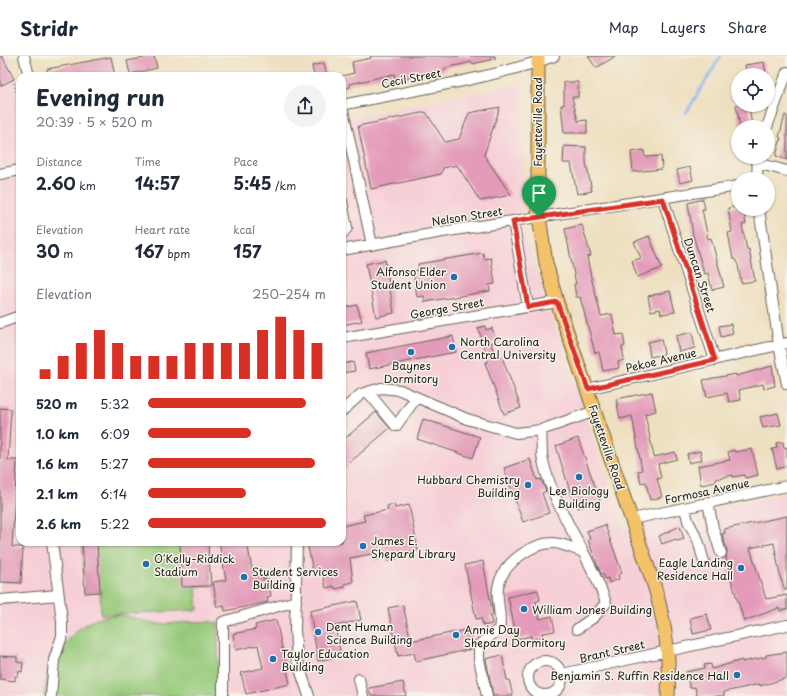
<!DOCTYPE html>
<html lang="en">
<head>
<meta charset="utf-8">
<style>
  body { margin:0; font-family:"Playpen Sans",sans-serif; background:#f2f2f3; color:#1f2937; height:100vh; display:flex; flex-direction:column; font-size:15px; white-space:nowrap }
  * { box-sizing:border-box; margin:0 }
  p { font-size:13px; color:#747a83 }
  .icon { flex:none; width:22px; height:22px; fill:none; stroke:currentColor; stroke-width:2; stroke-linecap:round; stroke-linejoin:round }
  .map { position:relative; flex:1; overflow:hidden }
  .drawer { position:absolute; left:16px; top:16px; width:330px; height:474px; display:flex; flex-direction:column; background:#fff; border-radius:12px; box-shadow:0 1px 3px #0004 }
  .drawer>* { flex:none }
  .fabs { position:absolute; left:731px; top:12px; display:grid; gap:8px }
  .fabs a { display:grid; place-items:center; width:44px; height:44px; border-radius:50%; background:#fff; box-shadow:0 1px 3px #0004; font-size:20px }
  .pin { position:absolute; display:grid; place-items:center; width:34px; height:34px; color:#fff; margin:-41px -17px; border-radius:50% 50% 50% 0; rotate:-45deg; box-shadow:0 0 4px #0007 }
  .pin .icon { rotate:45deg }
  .round { display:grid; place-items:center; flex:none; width:42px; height:42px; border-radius:21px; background:#f2f2f3 }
  .headline { display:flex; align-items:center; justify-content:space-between; height:68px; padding:0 20px }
  h1 { font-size:22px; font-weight:700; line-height:30px }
  .metrics { display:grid; grid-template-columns:repeat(3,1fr); gap:6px; height:68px; padding:4px 20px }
  .metrics div { display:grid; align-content:center }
  .metrics b { font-size:17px; font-weight:700 }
  .metrics small { font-size:11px; font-weight:400 }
  .metrics p { font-size:11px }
  .chart { height:112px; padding:8px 20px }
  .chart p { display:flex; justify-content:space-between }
  .chart svg { width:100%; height:72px; margin-top:4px; stroke:#d93025; stroke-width:6 }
  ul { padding:0 20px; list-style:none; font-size:13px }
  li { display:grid; grid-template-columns:64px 48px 1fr; align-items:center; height:30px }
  li i { height:10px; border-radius:5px; background:#d93025 }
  header { display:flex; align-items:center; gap:24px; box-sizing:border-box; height:56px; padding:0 20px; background:#fff; border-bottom:1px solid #e0e1e3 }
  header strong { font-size:19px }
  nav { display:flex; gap:22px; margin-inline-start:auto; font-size:14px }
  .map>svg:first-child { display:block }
  .built { fill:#f6cfd7 }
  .green { fill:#95c878; stroke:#58724a }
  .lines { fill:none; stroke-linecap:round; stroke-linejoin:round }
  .stream { stroke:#7ab5ec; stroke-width:2.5 }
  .building { fill:#e39bb9 }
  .minor-casing { stroke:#666055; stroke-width:12 }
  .major-casing { stroke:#666055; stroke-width:15 }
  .path { stroke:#666055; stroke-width:1.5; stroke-dasharray:1 3; stroke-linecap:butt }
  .minor { stroke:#fff; stroke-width:10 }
  .major { stroke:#f3c26a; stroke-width:13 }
  .route-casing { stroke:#fff; stroke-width:8 }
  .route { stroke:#d93025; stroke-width:5 }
  .poi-dot { fill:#1f6fb2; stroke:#f7f3e8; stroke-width:1.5 }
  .labels { text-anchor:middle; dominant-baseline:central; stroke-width:3; stroke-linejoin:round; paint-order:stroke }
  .street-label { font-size:11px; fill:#1c1c1c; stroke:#f7f3e8 }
  .poi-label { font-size:11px; fill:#1c1c1c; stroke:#f7f3e8; text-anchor:start }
</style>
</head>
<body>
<header>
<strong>Stridr</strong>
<nav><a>Map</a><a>Layers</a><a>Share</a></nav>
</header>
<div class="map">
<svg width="787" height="640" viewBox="0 0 787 640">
  <rect width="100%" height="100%" fill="#f7f3e8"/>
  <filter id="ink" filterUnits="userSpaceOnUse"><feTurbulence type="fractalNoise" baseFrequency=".025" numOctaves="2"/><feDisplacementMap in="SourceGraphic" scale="8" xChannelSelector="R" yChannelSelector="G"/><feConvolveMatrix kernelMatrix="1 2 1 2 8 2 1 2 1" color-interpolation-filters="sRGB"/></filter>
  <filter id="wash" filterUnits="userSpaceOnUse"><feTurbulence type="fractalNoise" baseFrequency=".012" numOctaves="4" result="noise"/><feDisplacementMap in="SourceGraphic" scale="16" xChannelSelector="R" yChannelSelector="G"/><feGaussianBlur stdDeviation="0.9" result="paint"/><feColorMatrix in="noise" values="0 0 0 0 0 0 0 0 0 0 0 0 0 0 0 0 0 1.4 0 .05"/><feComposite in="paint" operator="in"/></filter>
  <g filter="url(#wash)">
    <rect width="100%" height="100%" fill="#eedfc0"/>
    <path class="built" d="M0,0H10L20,43V486H342V64L523,27V174L623,472L787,437V640H0Z"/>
    <path class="green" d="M82,486H208L211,530L196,531L198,554L101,559L100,536L85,537Z
      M121,559C133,560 148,568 160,568C179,568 199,563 218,567V640H44L53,594L61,596C75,570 91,561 121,559Z"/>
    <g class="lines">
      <path class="stream" d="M686,57L721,0"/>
    </g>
    <g id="blocks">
      <path class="building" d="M0,0H2L14,23L0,30Z
        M154,0L157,12L130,18L127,5Z
        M370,0H495V3L472,8V6L445,12V14L396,24L394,18L350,28V31L342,33V20L354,17L352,6L371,2Z
        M588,0H616L596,12Z
        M111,1L115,20H48L47,13Z
        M764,6L766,19H747L745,9Z
        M324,7L327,20H314L312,10Z
        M564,26H578V41H572L578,65L587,64V77H564L561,49H564Z
        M736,49H749L752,71H740Z
        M500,51L484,99L511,139L480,145L457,109L443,112L441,118L371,133L358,70L426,56L445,86L459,83L469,57Z
        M785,59L787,60V104L776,100L781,82L779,81Z
        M564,90L586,91V107L592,135L577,138L571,107H563Z
        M644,94L645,101L661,100L662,113L633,116L631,96Z
        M690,111L693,124L680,127L677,114Z
        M703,143L705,153H702L708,183L711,182L724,231L712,234L708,217L704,218L701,207L693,179L688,147Z
        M738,150V153H743L746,168L742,169L747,194L749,193L755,225L741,227L738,209L735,203H733L728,177L732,176L728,152Z
        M582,169L591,200L587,201L591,221L601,260L612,258L616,279L623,278L625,290L622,291L624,304L618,306L619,312L603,315L599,296L595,297L580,241H576L574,228H576L565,173Z
        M649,180L662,212L637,221L632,205L641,202L634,186Z
        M483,197L484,203L491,202L495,228L489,229L490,235L425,246L424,240L417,241L413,215L419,214L418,208Z
        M385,204L394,257L376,261L366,208Z
        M670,235L675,256L661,258L660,253L651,255L648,240Z
        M357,249L362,265L342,269V252Z
        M731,268L733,278L721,281L719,270Z
        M485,270L486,274L492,272L496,285L491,287L495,300H497L498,302L502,301L521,352L504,358L485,307L488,306V303L478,272Z
        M692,276L695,292L679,296L676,280Z
        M453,280L456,296L369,313L366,297Z
        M661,283L664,298L650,301L648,286Z
        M353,306L355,315L342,317V308Z
        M772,310L775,330L764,333L763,328L739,334L741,344L729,346L727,337L707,341L703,324L736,318V320Z
        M652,336L656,355L645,358L654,401L675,396L677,403L658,408L661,422L657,423L662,441L650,444L646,426L641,427L638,415L642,414L632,360L620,363L616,343Z
        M0,352L11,353L8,404H17L12,491H23L21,527L0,526Z
        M376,356L390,372L342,413V385Z
        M778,357L781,369L763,372L760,361Z
        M423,363L480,381L473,402L417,383Z
        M578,382L600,445L578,452L575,444L573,445L556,390Z
        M783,386L784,392L787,391V410L777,413L772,393L777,392L776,387Z
        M752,393L758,419L745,422L744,419L733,421V419L716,423V426L701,429L698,410L730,404L728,396L734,394L735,396Z
        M700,395L702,404L689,407L687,398Z
        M530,403L537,424L541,423L546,435L542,437L549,457L523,466L504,412Z
        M394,448L395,452L409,449L418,494L396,499L397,503L387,505V502L373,504L372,498L350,502L353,526L344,528L345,531L335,533L334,530L326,532L322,514L313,516L307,486H342V470L365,465L363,459L388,454L387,450Z
        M787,460V534H785L780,520L774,487L750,492L766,543L787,539V553L780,555L779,552L744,565L728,513L726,502L727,495L722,478L725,477L724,473Z
        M605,469L622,517L618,519L619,523L609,527L608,522L605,523L603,517L601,518L588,484L590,483L587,475Z
        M680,470L684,483L677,485L676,483L662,488L659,480Z
        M82,486H97L100,536L85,537Z
        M180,486H208L211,530L182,531Z
        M219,486H247L253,519L262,517L263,523L268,522L271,540L267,541L268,546L225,555L224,550L217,551L213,526L226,524Z
        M483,505L493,559L490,560L492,568L483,570L481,562L476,563L465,509Z
        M538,534L540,544L536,545L540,563L552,560L555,575L542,577L543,581L531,583V580L517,583L508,541Z
        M357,545L361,564L335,570L341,600L318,605L310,555Z
        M403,549L411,585L470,573L472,593L416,605L414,597L398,600L388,552Z
        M707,558L711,574L693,578L690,562Z
        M276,564L290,628L246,638L241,617L263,612L258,589L236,594L233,578L256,573L255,569Z
        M787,596V622L760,630V628L724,636V640H697L695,631L690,632L686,616L705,612L704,609L711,608L712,613L742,604V606L766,601V599Z
        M502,599L507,624H509L513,640H493L486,603Z
        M0,600L17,601V606L23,607L22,616L19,615L18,620H15V625L0,623Z
        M403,626L406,640H371L369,632Z"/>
    </g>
  </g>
  <g filter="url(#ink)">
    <use href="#blocks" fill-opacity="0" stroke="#666055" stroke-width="1"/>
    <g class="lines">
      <defs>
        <path id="minor" d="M24,0L29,20
          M342,49C411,34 488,24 554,0
          M342,49L372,189
          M767,71L787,16
          M757,107L787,115
          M0,118L20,114
          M757,123L758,101
          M663,143L715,304
          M342,145L347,172L342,178
          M759,153L779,289L787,328
          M513,165L528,251
          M342,194L448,175L738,130
          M0,267L20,260
          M342,282L557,246
          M587,333L787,287
          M368,336L396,370L416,342
          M342,355L361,338L381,332L400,334L467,363L516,377L541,374L595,355
          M541,374C542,384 541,395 543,405C555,456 590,498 606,547L594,561L577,573
          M708,446L713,472L721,497
          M685,452L688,465L698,484L704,506
          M632,463L787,430
          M297,486L295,573L297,604L309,640
          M0,544L58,539
          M528 622a17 17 0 1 1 34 0a17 17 0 1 1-34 0Z
          M562,618L787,569
          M359,623L363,640
          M51,640L54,604L62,580V565L52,486
          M223,640V566L296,545
          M487,640L479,603V589L499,573C503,558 494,542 499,527C505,506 532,487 553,487C562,487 574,493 583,496"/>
        <path id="major" d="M538,0V154L546,207L557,246L655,532C666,571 670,600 668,640"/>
      </defs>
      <use href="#minor" class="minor-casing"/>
      <use href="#major" class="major-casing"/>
      <path class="path" d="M13,23L20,51"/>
      <use href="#minor" class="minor"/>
      <use href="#major" class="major"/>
    </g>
  </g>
  <g class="lines" filter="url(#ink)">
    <defs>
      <path id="route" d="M663,143L715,304L588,333L557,246L528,251L513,165Z"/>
    </defs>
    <use href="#route" class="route-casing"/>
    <use href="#route" class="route"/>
  </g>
  <g class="poi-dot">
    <circle cx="454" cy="221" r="4"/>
    <circle cx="452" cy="291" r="4"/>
    <circle cx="411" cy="296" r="4"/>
    <circle cx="579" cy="421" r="4"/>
    <circle cx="528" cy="429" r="4"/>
    <circle cx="363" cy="490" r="4"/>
    <circle cx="146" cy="508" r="4"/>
    <circle cx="741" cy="512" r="4"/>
    <circle cx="244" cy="521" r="4"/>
    <circle cx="524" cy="553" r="4"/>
    <circle cx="318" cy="576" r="4"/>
    <circle cx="456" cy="579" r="4"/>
    <circle cx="273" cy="603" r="4"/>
    <circle cx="737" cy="619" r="4"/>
  </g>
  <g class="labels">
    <g class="street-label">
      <text transform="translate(411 22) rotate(-11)">Cecil Street</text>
      <text transform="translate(537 66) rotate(-90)">Fayetteville Road</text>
      <text transform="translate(467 160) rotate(-9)">Nelson Street</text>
      <text transform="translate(700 219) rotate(72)">Duncan Street</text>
      <text transform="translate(447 252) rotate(-10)">George Street</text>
      <text transform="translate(661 304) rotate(-13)">Pekoe Avenue</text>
      <text transform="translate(607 391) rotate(71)">Fayetteville Road</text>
      <text transform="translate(707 435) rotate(-12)">Formosa Avenue</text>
      <text transform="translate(612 595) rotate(-13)">Brant Street</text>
    </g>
    <g class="poi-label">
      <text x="446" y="215" text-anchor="end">Alfonso Elder<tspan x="446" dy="13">Student Union</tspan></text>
      <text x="460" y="285">North Carolina<tspan x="460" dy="13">Central University</tspan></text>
      <text x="411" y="309" text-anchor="middle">Baynes<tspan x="411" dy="13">Dormitory</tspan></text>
      <text x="520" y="423" text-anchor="end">Hubbard Chemistry<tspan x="520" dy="13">Building</tspan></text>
      <text x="579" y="434" text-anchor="middle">Lee Biology<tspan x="579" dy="13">Building</tspan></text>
      <text x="371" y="484">James E.<tspan x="371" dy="13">Shepard Library</tspan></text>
      <text x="154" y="502">O'Kelly-Riddick<tspan x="154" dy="13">Stadium</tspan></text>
      <text x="733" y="506" text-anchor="end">Eagle Landing<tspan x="733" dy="13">Residence Hall</tspan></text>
      <text x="252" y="515">Student Services<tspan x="252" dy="13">Building</tspan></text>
      <text x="532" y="553">William Jones Building</text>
      <text x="326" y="570">Dent Human<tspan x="326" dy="13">Science Building</tspan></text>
      <text x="464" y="573">Annie Day<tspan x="464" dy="13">Shepard Dormitory</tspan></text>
      <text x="281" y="597">Taylor Education<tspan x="281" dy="13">Building</tspan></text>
      <text x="729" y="619" text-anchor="end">Benjamin S. Ruffin Residence Hall</text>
    </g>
  </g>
</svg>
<div class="fabs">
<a><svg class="icon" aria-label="locate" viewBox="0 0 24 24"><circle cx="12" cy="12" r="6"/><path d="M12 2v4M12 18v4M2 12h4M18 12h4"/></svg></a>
<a>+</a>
<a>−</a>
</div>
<div class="pin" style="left:539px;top:161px;background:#1e9e55"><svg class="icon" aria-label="arrive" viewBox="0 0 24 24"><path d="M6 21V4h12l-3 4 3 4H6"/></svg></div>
<section class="drawer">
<div class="headline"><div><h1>Evening run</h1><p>20:39 · 5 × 520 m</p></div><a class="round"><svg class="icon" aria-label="share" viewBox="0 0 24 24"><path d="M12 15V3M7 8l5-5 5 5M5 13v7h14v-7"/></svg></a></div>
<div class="metrics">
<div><p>Distance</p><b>2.60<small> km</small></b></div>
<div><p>Time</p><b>14:57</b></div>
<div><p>Pace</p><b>5:45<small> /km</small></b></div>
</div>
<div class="metrics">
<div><p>Elevation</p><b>30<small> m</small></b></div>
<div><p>Heart rate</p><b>167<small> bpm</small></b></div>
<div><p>kcal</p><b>157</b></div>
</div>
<div class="chart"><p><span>Elevation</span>250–254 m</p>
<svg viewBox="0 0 160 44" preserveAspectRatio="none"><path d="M5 44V38M15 44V30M25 44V22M35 44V14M45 44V22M55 44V30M65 44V30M75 44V30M85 44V22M95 44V22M105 44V22M115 44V22M125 44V14M135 44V6M145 44V14M155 44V22"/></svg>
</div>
<ul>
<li><b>520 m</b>5:32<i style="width:89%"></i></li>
<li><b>1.0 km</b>6:09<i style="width:58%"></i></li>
<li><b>1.6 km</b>5:27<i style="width:94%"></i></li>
<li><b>2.1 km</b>6:14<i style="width:55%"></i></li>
<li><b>2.6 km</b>5:22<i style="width:100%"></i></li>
</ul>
</section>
</div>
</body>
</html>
